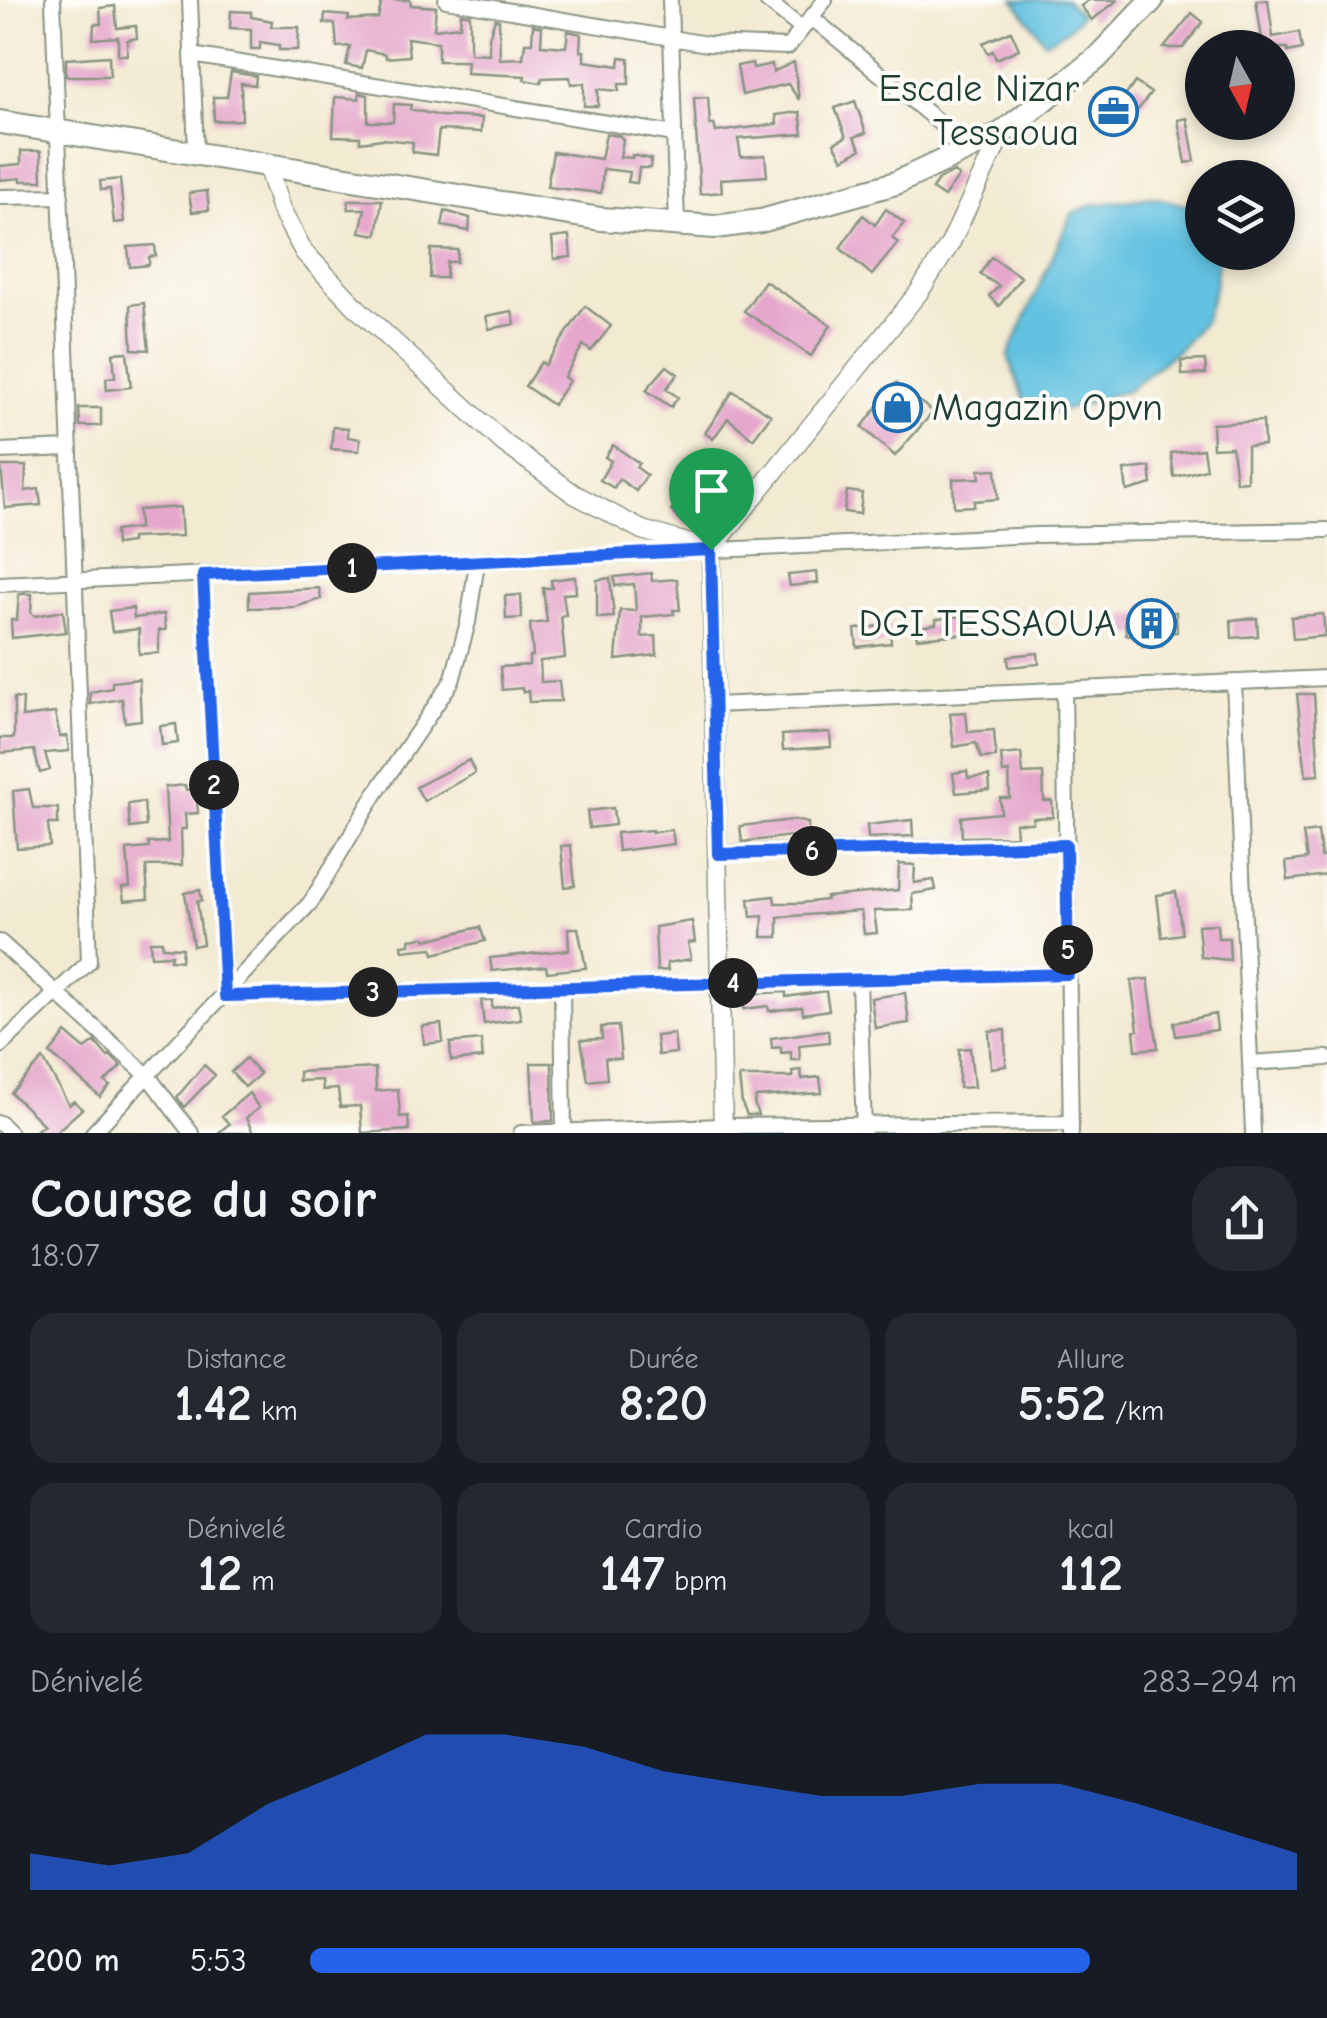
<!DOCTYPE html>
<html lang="fr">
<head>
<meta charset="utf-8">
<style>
  body { margin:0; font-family:"Comic Neue",sans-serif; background:#242831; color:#f1f3f6; height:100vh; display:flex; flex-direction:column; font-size:38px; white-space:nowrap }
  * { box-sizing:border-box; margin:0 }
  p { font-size:32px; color:#9ea1a6 }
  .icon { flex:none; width:55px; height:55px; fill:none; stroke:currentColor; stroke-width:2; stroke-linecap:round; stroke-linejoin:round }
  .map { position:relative; height:1133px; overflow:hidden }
  .side { display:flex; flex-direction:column; background:#171b24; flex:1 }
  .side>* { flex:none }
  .needle { width:65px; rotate:172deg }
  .tools { position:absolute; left:1185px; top:30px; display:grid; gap:20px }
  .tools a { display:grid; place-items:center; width:110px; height:110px; border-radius:50%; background:#171b24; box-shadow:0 5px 15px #0003; font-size:50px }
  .pin { position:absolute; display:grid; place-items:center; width:85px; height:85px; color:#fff; margin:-102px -42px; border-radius:50% 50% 50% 0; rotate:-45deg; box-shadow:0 0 10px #0007 }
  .pin .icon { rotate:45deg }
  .km { position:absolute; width:50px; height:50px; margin:-25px; border-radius:50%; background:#222; color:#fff; font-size:28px; line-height:50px; text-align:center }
  .round { display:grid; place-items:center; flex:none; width:105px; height:105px; border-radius:40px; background:#242831 }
  .overview { display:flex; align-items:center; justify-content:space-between; height:170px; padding:0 30px }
  h1 { font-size:55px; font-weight:700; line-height:75px }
  .figures { display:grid; grid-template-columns:repeat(3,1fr); gap:15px; height:170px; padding:10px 30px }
  .figures div { display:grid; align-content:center; border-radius:25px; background:#242831; text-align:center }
  .figures b { font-size:50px; font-weight:700 }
  .figures small { font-size:28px; font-weight:400 }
  .figures p { font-size:28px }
  .chart { height:280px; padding:20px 30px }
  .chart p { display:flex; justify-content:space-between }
  .chart svg { width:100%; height:180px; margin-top:10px; fill:#2563eb; opacity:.7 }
  ul { padding:0 30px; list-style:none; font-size:32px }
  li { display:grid; grid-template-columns:160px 120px 1fr; align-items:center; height:75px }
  li i { height:25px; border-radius:12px; background:#2563eb }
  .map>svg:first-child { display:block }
  .water { fill:#63c2e1; stroke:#41808a; stroke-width:2.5 }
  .building { fill:#e5a7cc }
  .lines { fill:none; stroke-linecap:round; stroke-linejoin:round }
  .minor-casing { stroke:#899483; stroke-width:18 }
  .tertiary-casing { stroke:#899483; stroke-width:21 }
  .trunk-casing { stroke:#899483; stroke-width:26 }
  .minor { stroke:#fff; stroke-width:14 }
  .tertiary { stroke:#fff; stroke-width:18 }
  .trunk { stroke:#fff; stroke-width:22 }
  .route-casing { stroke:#fff; stroke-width:20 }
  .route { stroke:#2563eb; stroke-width:12 }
  .labels { text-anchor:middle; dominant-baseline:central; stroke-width:8; stroke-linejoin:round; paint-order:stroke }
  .poi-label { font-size:38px; fill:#1f3d34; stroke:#fdfcf7; text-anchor:end }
</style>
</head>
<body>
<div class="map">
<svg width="1327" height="1133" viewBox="0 0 1327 1133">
  <rect width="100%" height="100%" fill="#fdfcf7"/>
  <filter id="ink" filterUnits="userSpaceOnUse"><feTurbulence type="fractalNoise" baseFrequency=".01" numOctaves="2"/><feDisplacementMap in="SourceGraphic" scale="20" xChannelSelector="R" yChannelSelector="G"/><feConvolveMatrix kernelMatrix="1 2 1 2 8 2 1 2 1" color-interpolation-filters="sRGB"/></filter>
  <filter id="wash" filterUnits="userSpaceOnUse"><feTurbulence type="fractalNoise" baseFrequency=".0048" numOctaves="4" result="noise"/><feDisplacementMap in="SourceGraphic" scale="40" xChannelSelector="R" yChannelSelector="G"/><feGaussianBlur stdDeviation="2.25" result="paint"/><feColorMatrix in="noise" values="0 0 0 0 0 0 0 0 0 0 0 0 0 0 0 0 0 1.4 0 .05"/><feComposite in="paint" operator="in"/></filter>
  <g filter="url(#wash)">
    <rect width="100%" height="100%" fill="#f3ead2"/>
    <path class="water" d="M1014,0H1066L1081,15L1067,30L1045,42Z
      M1153,197L1202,209V252L1219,253L1215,286L1204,321L1179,349L1128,390L1056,413L1024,401L1008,356L1071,215L1092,205Z"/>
    <g id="blocks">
      <path class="building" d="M382,0H410L411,5L436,7L434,29L460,26L461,13L470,15V53L489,54V37L495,19L499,20L500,59L523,58L525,43H532L533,25L542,27L541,45L566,47L568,31L581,34L580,51H584V61L619,66L620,57L629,58V84H619V91L598,89V106H584V83L571,84L570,77L542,78L541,83L524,80L525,76L466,73L467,61H438V42L407,38L409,56L386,58L385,54L366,50L362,68L346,65L350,46L337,47L335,24L324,23L325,14L349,16L348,20L378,18Z
        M1089,0H1118L1092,20L1081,6Z
        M1256,0H1268L1273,37L1299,32L1302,49L1288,52L1287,48H1241L1240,42L1262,39Z
        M115,6L117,28L136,26L137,38L127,40V55H118V37L93,39L94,24H101L100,8Z
        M231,11L251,12V17L272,21L271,27H299L298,50H279V45L260,42V49H251V29L230,28Z
        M1192,13L1203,22L1183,48H1164Z
        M1011,31L1019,49L996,59L993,51L988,53L983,43Z
        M109,56L110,76H66V59Z
        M794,62L799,100L788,84L742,95L737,66L752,63L753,68L772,64L773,72Z
        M231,72L256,76L255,85L241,83L242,120L214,121L213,97H227Z
        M1135,82L1151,93L1130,120L1115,111Z
        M359,93L368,95V122H393L394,104L411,105L410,109L440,116L482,118L481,132L439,130L436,155L412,152L413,142L382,139L360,142V137L333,136L335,97L359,99Z
        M708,97L710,125L714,124L716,132L777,124L776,115L800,112L803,134L738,139L741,157L765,155L767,176L721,179L722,192L700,194L694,98Z
        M855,101L866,133L854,137L861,149L843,159L834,143L846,137L835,108Z
        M1187,118L1195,161L1186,163L1178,120Z
        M606,134L620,136L623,140L620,157L632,158V155L651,159L650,168H639L637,183L628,182L630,172L603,169L601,193L547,187L553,152L601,159Z
        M21,151H41L42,181H21V178L0,180V166L21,164Z
        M954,172L959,176L944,197L932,189L939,179Z
        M120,179L124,222L114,223L110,189L101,190L100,181Z
        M207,191L209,210L192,212L189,193Z
        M349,200H382L377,235L360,232L365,209H348Z
        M886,209L904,223L892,238L898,243L872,275L840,248L863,215L875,225Z
        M445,211L470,218L469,231L442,226Z
        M569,236L571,257L554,259L552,238Z
        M155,245L156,256L149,257V265L130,267L128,247Z
        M431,249L458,250L457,262H447L446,278H430Z
        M991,257L1021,277L999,306L989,296L999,286L980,274Z
        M765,281L831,325L811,356L744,311Z
        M144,303L149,350L132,349L130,305Z
        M585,306L611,326L591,351L583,345L564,377L569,381L553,405L525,386L541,362L545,365Z
        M512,311L515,324L489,329L486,316Z
        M127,352L131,387L107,390L106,378L115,377L113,353Z
        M1205,360L1206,374L1182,375L1181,361Z
        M667,366L678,374L666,389L678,397L671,407L646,390Z
        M896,383L933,412L895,456L862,427Z
        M733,391L771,415L753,439L728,418L713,439L705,433Z
        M79,408H101V426H80Z
        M1263,421L1264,445L1247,446V481L1236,482L1232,447L1213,448L1212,424Z
        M333,427L348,428V437L360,439L359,451L331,449Z
        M613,445L639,463L636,467L647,475L636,491L619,479L614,488L600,480L611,461L605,457Z
        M1203,449L1206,469L1174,477L1171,453Z
        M1,466H26L25,491L39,489L41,505L5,508Z
        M1150,467L1152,484L1127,491L1124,470Z
        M996,469L998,499L974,501V506L954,507L953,479L980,478L979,470Z
        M847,491L862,493L860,514L844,512Z
        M700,501L706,508L687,527L671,511L680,502L689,512Z
        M180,507L182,536L131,538V543L116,545L115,531L139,528L138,510Z
        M817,572L818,583L790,586L788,575Z
        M651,573L652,581L677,579L680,610H673L674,614L642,617V637L656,636L657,655L616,660L620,610L636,611L634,584L615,586L614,577Z
        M575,577L576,593L563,594L566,615L561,616L565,658L540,661L541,682L559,681L561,701L529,702L528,691L523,692L522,688L502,690L500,667L529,665V656H533L530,624L547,622L543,588H552L551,580Z
        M610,578L614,617L597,618V580Z
        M319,588L321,599L295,607L249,608V592Z
        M19,594H32L31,613L35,616L63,611L66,632L12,638L11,620H17Z
        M521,595L522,618L506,619L505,596Z
        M1157,604L1158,614L1176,612L1177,632L1161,633L1162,646L1143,647V634L1126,635L1125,615L1143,614V605Z
        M133,608L134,618L164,614L166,630H159V653L139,654V629L112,632L109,611Z
        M1323,614L1325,636L1293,639L1291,617Z
        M961,616L963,634L917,638L915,628L936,624V619Z
        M1257,618L1258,636L1232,638L1231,620Z
        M890,625L891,643L857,647L855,629Z
        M1038,653L1039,664L1009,667L1008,656Z
        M139,679L141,720L125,722L122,699L90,704V692L112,688V682Z
        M1297,694H1314L1319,775L1306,776Z
        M14,698L23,699L22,717L55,713L60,737L67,736L69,751L45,753L50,770L40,773L34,750L0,753V738H14Z
        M966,712L968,732L994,730L996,757L981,758L976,743L954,747L950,713Z
        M176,724L178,743L162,745L160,726Z
        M830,732L831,747L783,750L782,735Z
        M1021,753L1023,774L1043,773L1044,801H1052L1053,817L1033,818V823H1015L1016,836L962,837L961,817L1001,813L1000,798H1010L1009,772L1003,773L1001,755Z
        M469,760L475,773L424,801L416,787Z
        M967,771L968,778L989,776L990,790L956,793L953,773Z
        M185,785L186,790L196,789L198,813L185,814L186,829H181L182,865L146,866L148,899L124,901L122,888L130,887L127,850L149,848L148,843L168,842L165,787Z
        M29,789L33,808H58V824H48L50,846L17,848L13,791Z
        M144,802L146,826L130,828L128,804Z
        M613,808L615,825L589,828L587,811Z
        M794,820L808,823V834L742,842L740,826Z
        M912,820L913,836L868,838L867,825Z
        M652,830V832L672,830L674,844L618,851L616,833Z
        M1318,831L1321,857H1327V875L1288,880L1286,862L1307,859L1303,833Z
        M571,845L575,886L565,887L561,846Z
        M899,864L915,865L914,883L934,880L936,890L912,894L913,910L874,911L877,933L864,934L861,911L778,917V937H762L763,916L751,917L749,899L774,896L775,903H801L827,900L826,897L898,890Z
        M200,890L202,901H197L203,944L193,946L185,893Z
        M1176,892L1182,934L1162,937L1157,895Z
        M692,921L695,942L688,943L691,959L667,963L668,970L657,971L655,927Z
        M1217,924L1218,938H1229L1230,960L1201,957L1198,925Z
        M480,927L485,941L434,954L432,948L403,951L402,945L410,944V939L425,937L426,940Z
        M568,928H578L586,968L547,972L546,966L492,971L490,958L569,950Z
        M150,941H162V947L182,948L181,961L170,960L171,955L151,956Z
        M1148,979L1158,1048L1136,1050L1134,1031L1138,1030L1131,981Z
        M826,991L829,1010L803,1014L802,1007L769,1011L768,1006L744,1009L743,994L786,992V997Z
        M905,993L909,1023L875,1028L871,998Z
        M481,1000H492V1008L518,1004L521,1019L484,1024Z
        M1215,1014L1217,1030L1176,1036L1174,1023Z
        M441,1024L443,1042L424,1044L422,1026Z
        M618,1026L621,1059L605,1058L607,1079L588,1081L581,1040L602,1039L601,1027Z
        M828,1030L829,1042L799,1045L800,1060H791V1052L781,1053V1047L772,1048L771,1038Z
        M1005,1030L1006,1066L991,1068L989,1031Z
        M66,1033L85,1049L95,1042L108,1057L110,1055L121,1066L105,1082L110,1086L100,1097L50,1053Z
        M674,1034L676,1053L658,1055L656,1036Z
        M481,1040L483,1058L451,1061L450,1043Z
        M970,1048L974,1087L959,1088V1049Z
        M246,1058L260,1074L245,1087L231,1072Z
        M43,1059L69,1105L74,1101L82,1109L55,1133H32L44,1125L11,1093Z
        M531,1063H552L553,1121L534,1122Z
        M204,1065L215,1075L184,1107L177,1097Z
        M375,1068L376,1091L398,1089L400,1117L408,1116L409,1130L362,1133L360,1106L340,1107L338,1089L323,1090L322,1080L299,1081V1072Z
        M801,1070L802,1079L820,1077L822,1093L756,1097L754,1103L758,1115H747L742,1104L739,1077H793L792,1071Z
        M249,1093L259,1108L246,1118L253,1133H218L229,1124L222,1116Z"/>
    </g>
  </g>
  <g filter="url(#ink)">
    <use href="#blocks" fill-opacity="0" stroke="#899483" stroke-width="2.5"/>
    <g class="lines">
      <defs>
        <path id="minor" d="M190,0L196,153
          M446,0L707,44L788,47L825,0
          M670,0L677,226
          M766,0L802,29
          M811,17L971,149
          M192,55L674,134
          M0,197L61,196
          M0,451L69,448
          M203,575L225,996
          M0,584L1036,535L1327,530
          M1234,682L1253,1133
          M1064,690L1071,1133
          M714,705L1327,678
          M718,853L1066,845
          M0,942L148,1076L191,1133
          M859,980L864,1132
          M562,987L564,1133
          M225,996L1068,974
          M0,1046L89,962L53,0
          M1250,1063L1327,1058
          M0,1123L10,1133
          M93,1133L311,902L376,793L452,681L468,622L477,563
          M521,1133L723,1126L1071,1123"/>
        <path id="tertiary" d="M267,165L281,210L304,252L359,310L504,443L574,494L642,530L711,550
          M723,1133L711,550L919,292L950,244L1002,133"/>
        <path id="trunk" d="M0,122L601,219L715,227L761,221L896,183L1002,133L1097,58L1152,0"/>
      </defs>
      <use href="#minor" class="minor-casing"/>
      <use href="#tertiary" class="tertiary-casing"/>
      <use href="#trunk" class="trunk-casing"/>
      <use href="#minor" class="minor"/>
      <use href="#tertiary" class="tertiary"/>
      <use href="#trunk" class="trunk"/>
    </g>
  </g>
  <g class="lines" filter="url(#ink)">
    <defs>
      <path id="route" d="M711,550L718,854L1066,845L1068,974L225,996L203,575Z"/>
    </defs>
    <use href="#route" class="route-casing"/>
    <use href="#route" class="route"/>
  </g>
  <defs>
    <symbol id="office-ring" viewBox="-11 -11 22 22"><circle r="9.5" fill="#fdfcf7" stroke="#1f6fb2" stroke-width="1.5"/><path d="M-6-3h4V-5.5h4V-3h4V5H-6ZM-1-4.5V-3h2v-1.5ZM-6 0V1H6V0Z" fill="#1f6fb2"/></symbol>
    <symbol id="shop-ring" viewBox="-11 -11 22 22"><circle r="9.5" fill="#fdfcf7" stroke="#1f6fb2" stroke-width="1.5"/><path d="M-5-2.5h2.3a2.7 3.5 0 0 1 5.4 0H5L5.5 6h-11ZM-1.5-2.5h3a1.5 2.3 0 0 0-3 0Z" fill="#1f6fb2"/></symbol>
    <symbol id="building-ring" viewBox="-11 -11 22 22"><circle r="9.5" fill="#fdfcf7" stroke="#1f6fb2" stroke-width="1.5"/><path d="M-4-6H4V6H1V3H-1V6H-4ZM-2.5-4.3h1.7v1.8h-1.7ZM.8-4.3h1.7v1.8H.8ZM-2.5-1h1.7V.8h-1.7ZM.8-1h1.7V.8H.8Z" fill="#1f6fb2"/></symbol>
  </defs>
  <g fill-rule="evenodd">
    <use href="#office-ring" x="1086" y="84" width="55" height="55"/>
    <use href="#shop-ring" x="870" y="380" width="55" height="55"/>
    <use href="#building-ring" x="1124" y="596" width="55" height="55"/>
  </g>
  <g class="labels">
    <g class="poi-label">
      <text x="1079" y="89">Escale Nizar<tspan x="1079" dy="44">Tessaoua</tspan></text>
      <text x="932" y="408" text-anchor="start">Magazin Opvn</text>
      <text x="1116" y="624">DGI TESSAOUA</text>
    </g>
  </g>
</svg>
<div class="tools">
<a><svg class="needle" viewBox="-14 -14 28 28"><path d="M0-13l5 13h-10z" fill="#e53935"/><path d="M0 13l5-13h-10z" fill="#9ea1a6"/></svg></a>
<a><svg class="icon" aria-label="layers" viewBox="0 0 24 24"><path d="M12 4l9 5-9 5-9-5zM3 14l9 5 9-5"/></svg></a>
</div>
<div class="pin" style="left:711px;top:550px;background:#1e9e55"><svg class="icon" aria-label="arrive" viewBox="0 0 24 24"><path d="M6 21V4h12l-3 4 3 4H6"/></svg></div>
<b class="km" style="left:352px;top:568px">1</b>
<b class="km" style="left:214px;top:785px">2</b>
<b class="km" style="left:373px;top:992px">3</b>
<b class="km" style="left:733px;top:983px">4</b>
<b class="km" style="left:1068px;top:950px">5</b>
<b class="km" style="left:812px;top:851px">6</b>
</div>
<section class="side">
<div class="overview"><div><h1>Course du soir</h1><p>18:07</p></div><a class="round"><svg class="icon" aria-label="share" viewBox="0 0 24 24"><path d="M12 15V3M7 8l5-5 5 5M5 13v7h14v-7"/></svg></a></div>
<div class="figures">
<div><p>Distance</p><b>1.42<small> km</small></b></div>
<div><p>Durée</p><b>8:20</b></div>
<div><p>Allure</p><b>5:52<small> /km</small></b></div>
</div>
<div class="figures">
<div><p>Dénivelé</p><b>12<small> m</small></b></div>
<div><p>Cardio</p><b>147<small> bpm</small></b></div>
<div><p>kcal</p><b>112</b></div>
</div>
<div class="chart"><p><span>Dénivelé</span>283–294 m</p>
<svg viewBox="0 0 160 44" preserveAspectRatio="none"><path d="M0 44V35L10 38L20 35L30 23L40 15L50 6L60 6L70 9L80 15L90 18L100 21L110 21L120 18L130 18L140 23L150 29L160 35V44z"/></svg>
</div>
<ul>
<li><b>200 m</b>5:53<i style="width:79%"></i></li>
</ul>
</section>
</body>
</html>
